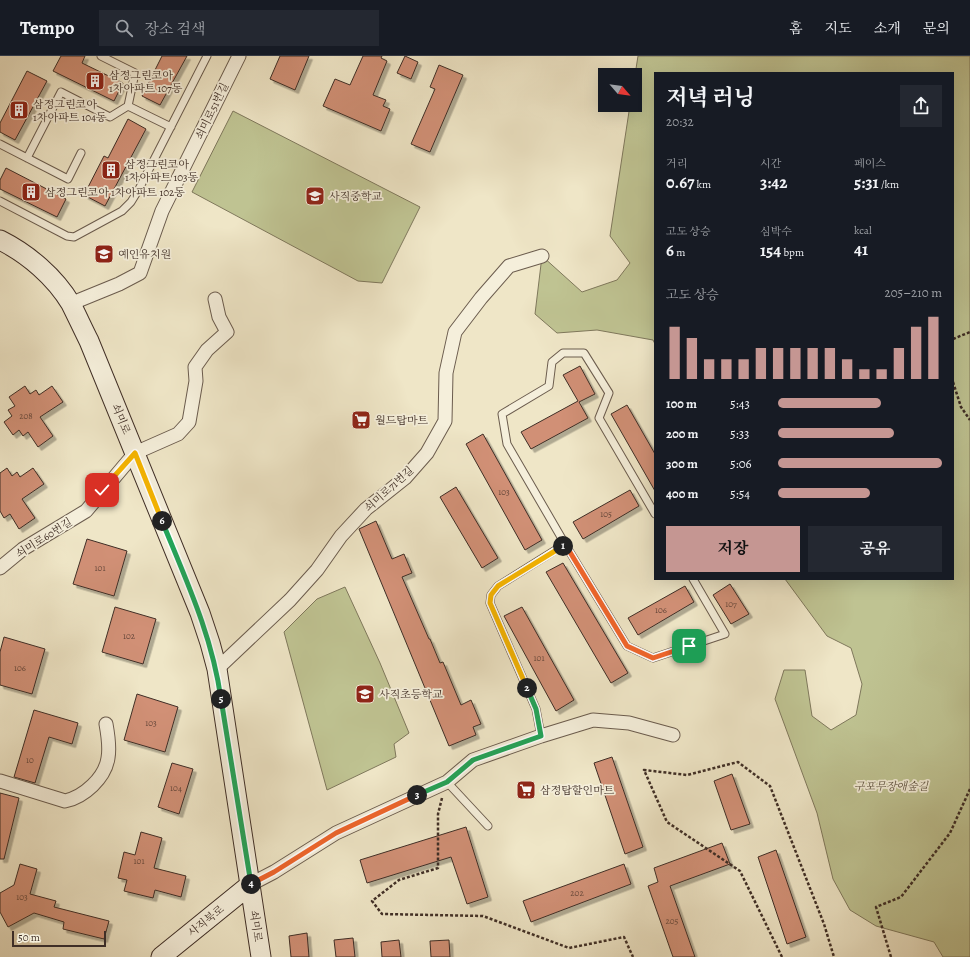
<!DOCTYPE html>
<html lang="ko">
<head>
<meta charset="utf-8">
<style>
  body { margin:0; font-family:Alegreya,"Noto Serif KR",serif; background:#242831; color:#f1f3f6; height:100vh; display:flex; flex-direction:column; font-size:15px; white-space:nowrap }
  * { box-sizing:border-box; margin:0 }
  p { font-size:13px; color:#9ea1a6 }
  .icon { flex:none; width:22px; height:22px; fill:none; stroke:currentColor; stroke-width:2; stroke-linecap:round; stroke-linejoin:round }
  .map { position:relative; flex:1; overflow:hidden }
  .details { position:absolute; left:654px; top:16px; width:300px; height:508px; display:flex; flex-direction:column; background:#171b24; border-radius:0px; box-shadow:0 4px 16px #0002 }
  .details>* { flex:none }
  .needle { width:26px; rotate:118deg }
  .fabs { position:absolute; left:598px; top:12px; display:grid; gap:8px }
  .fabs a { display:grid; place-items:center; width:44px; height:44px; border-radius:0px; background:#171b24; box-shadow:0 4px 16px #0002; font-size:20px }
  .scale { position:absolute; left:12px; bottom:10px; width:94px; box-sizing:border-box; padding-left:4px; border:2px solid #3f2e26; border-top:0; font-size:11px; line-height:14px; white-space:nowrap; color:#3f2e26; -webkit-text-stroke:3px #f5efdb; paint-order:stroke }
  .pin { position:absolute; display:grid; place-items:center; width:34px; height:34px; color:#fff; margin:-17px; border-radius:8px; box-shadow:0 2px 6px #0006 }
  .km { position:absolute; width:20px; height:20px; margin:-10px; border-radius:50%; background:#222; color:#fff; font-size:11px; line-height:20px; text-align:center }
  .round { display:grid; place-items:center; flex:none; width:42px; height:42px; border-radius:0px; background:#242831 }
  .overview { display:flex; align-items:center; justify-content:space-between; height:68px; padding:0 12px }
  h1 { font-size:22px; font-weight:700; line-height:30px }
  .stats { display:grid; grid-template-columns:repeat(3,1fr); gap:6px; height:68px; padding:4px 12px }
  .stats div { display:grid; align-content:center }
  .stats b { font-size:17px; font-weight:700 }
  .stats small { font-size:11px; font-weight:400 }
  .stats p { font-size:11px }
  .chart { height:112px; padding:8px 12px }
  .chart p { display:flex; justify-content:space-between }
  .chart svg { width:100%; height:72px; margin-top:4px; stroke:#c59692; stroke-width:6 }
  .action { display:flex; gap:8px; margin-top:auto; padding:8px 12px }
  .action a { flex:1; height:46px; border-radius:0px; background:#c59692; color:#111; font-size:16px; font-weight:700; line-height:46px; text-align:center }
  .action a+a { background:#242831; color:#f1f3f6 }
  ul { padding:0 12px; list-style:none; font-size:13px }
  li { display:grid; grid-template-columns:64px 48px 1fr; align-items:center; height:30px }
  li i { height:10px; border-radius:5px; background:#c59692 }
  header { display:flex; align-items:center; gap:24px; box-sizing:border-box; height:56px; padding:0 20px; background:#171b24; border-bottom:1px solid #363941 }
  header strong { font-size:19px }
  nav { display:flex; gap:22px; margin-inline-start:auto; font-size:14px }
  .search { width:280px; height:36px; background:#242831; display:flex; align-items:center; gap:10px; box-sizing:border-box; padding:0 14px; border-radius:0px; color:#9ea1a6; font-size:15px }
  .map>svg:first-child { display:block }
  .green { fill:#bfc392; stroke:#7f785c }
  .building { fill:#d19076; stroke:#3f2e26; filter:url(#shadow) }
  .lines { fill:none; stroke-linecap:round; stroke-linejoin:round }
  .lane-casing { stroke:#6b5c4e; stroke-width:9 }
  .street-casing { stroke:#6b5c4e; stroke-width:15 }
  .secondary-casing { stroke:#3f2e26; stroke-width:21 }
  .path { stroke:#3f2e26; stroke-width:2.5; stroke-dasharray:3 2; stroke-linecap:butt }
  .lane { stroke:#f5efdb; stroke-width:7 }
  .street { stroke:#f5efdb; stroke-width:13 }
  .secondary { stroke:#f5efdb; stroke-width:19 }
  .split-1-casing { stroke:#fff; stroke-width:8 }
  .split-2-casing { stroke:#fff; stroke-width:8 }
  .split-3-casing { stroke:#fff; stroke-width:8 }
  .split-4-casing { stroke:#fff; stroke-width:8 }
  .split-5-casing { stroke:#fff; stroke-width:8 }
  .split-6-casing { stroke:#fff; stroke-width:8 }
  .split-7-casing { stroke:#fff; stroke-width:8 }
  .split-1 { stroke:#f0652b; stroke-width:5 }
  .split-2 { stroke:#f5b400; stroke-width:5 }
  .split-3 { stroke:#22a559; stroke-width:5 }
  .split-4 { stroke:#f0652b; stroke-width:5 }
  .split-5 { stroke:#22a559; stroke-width:5 }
  .split-6 { stroke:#22a559; stroke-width:5 }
  .split-7 { stroke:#f5b400; stroke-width:5 }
  .labels { text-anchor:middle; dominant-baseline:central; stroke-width:3.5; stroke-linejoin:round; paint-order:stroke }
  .number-label { font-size:9px; fill:#64463a }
  .poi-label { font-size:11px; fill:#3f2e26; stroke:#f5efdb; text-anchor:start }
  .street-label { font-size:11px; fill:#3f2e26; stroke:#f5efdb }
  .park-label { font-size:11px; font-style:italic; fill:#5f5341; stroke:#f5efdb }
</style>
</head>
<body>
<header>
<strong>Tempo</strong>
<div class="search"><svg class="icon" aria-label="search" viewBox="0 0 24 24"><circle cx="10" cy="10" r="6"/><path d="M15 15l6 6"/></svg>장소 검색</div>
<nav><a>홈</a><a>지도</a><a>소개</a><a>문의</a></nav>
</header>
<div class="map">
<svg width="970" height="901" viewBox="0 0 970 901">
  <defs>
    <filter id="shadow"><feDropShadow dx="3.5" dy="3.5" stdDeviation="0" flood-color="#0004"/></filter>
  </defs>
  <rect width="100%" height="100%" fill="#efe6c7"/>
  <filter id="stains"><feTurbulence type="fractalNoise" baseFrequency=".005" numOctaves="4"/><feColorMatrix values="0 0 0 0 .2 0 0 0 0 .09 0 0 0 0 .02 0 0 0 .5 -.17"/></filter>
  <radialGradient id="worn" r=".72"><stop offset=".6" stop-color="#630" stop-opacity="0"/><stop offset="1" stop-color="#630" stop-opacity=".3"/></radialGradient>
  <path class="green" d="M638,0H970V901H943L934,886L876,870L850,854L833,823L817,757L775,643L784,614H805L812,660L831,674L856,659L862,628L851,592L827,580L785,523H953V17H655V288L653,284L597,274L557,277L535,258L542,200L582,236L617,224L630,207L610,180L630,49H635V19Z
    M233,55L420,151L382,227L358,225L192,136Z
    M345,531L380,607L409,677L394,688L396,701L327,734L284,576L317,543Z"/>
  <path class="building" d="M61,0H85L82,7L123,27L114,45L53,15Z
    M162,0H187L160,49L142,40Z
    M280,0H309L295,34L270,23Z
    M363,0H382L381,2L387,5L373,39L386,44L383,50L390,53L381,75L323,50L335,23L350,29Z
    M405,0L418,6L411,23L397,17Z
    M439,9L463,19L430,96L411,88L435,33L430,31Z
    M27,15L47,25L15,84L0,76V67Z
    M128,63L146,73L105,150L84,139L104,100L108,102Z
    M6,112L66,143L57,161L0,133V124Z
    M580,310L595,338L579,346L588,362L531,393L521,376L578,345L563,319Z
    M25,330L30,338L36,334L39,339L52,330L63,346L40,361L53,380L38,391L28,376L23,380L19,374L13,379L4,366L12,360L8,354L15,350L9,341Z
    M627,349L655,398V435L611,358Z
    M483,378L542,484L525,494L466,388Z
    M7,412L12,420L17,416L20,421L33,412L44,428L22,443L35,462L19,473L10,458L4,462L0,455V417Z
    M456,431L498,502L482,512L440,441Z
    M630,434L639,450L583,483L573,466Z
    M376,465L392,503L404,498L412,517L402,521L429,583H430L440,607L443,606L461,649L471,644L481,668L473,671L476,679L449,690L359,473Z
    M87,483L127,495L114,540L73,528Z
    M563,507L628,617L611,627L546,516Z
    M730,528L749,558L731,568L713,539Z
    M685,530L694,546L638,579L628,562Z
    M115,551L156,563L143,608L102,596Z
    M522,551L574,644L556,655L504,560Z
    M4,581L45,593L32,638L0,629V596Z
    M137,638L178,651L165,696L124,684Z
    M34,654L78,667L72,688L49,681L35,727L14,721Z
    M612,701L643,791L625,798L594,707Z
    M172,707L193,713L179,758L158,751Z
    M732,718L750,768L731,774L714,725Z
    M0,737L19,742L4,803H0Z
    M466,771L488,841L467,848L451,801L367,827L360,804Z
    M141,776L162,782L154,812L186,820L181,841L155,834L153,842L124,835L127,824L118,822L124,796L135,799Z
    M722,787L730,808L670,830L695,901H673L648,830L658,826L654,812Z
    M776,794L806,881L787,888L758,801Z
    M20,808L37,813L30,838L56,845L54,851L109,865L104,883L63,873L64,866L34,857L8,871L0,856V837L14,829Z
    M624,808L631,828L531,866L523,845Z
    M307,877L309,901H291L289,880Z
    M353,882L355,901H336L334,884Z
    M399,884L401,901H382L381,886Z
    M449,884L450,901H431L430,885Z"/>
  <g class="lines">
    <defs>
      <path id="lane" d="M101,0L135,17L128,50
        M0,88L68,123L81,97
        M27,102L61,36L110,61L128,50L171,71
        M0,145L67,180L74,181L122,155L131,146L139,133L207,0
        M565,488L627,590L653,602L725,578L693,523
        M541,680L536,653L490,547L491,539L498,530L565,488L507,388L502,358L549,330L552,306L563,297H584L609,337L599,362L655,458
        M447,726L488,770"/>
      <path id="street" d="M70,248L119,228L140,217L162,155L239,0
        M0,512L23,493L86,455L135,397L178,378L189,366L196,325L195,311L207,294L227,276L219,261L215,243
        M217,613L290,544L317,514L341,480L366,453L405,422L427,397L445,365L446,317L455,276L481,242L509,210L542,200
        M0,725L65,745C84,741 105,722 108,702C110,691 108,679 106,668
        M251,828L274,816L336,777L447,726L473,704L541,680L593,664L629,667L673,679"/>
      <path id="secondary" d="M0,184C28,198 55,221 71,248C77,260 83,273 89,285L200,557L210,587L217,613L261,901
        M161,901L251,828"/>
    </defs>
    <use href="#lane" class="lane-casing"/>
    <use href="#street" class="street-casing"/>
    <use href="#secondary" class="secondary-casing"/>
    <path class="path" d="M953,283L970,276
      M953,326L961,351L970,364
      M442,742L438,758V812L399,824L372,845L382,858L483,860L569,892L624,881L633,901
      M782,901L740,815L667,766L644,714L687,719L738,706L770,730L824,868L834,901
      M891,901L876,851L901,841L950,777L970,733"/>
    <use href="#lane" class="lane"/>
    <use href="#street" class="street"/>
    <use href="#secondary" class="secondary"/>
  </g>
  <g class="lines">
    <defs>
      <path id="split-1" d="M563,490L565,488L627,590L653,602L689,590"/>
      <path id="split-2" d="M527,632L490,547L491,539L498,530L563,490"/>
      <path id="split-3" d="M417,739L447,726L473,704L541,680L536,653L527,632"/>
      <path id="split-4" d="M251,828L274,816L336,777L417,739"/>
      <path id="split-5" d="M221,643L251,828"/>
      <path id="split-6" d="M162,465C186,524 212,579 221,643"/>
      <path id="split-7" d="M102,434L135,397L162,465"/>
    </defs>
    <use href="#split-1" class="split-1-casing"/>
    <use href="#split-2" class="split-2-casing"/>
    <use href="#split-3" class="split-3-casing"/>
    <use href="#split-4" class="split-4-casing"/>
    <use href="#split-5" class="split-5-casing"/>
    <use href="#split-6" class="split-6-casing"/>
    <use href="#split-7" class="split-7-casing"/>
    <use href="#split-1" class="split-1"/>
    <use href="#split-2" class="split-2"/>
    <use href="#split-3" class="split-3"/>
    <use href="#split-4" class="split-4"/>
    <use href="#split-5" class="split-5"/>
    <use href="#split-6" class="split-6"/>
    <use href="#split-7" class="split-7"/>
  </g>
  <defs>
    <symbol id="building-square" viewBox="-11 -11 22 22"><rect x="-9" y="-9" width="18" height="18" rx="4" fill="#8f2418" stroke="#f5efdb"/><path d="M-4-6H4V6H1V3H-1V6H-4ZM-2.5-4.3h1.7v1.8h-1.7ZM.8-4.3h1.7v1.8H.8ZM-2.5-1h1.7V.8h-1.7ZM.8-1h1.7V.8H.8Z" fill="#fff"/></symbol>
    <symbol id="school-square" viewBox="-11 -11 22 22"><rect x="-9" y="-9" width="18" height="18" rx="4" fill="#8f2418" stroke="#f5efdb"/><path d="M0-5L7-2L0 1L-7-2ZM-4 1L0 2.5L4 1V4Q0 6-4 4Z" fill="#fff"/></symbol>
    <symbol id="supermarket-square" viewBox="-11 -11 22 22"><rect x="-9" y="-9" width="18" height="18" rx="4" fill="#8f2418" stroke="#f5efdb"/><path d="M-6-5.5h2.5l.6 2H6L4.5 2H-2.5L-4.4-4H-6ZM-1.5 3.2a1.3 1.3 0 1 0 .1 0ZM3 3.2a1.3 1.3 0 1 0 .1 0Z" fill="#fff"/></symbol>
  </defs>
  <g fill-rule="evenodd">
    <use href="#building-square" x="84" y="14" width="22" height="22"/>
    <use href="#building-square" x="8" y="43" width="22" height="22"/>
    <use href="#building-square" x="100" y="103" width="22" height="22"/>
    <use href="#building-square" x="20" y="125" width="22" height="22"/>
    <use href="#school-square" x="304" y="129" width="22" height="22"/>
    <use href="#school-square" x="93" y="187" width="22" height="22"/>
    <use href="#supermarket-square" x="350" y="353" width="22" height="22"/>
    <use href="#school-square" x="354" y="627" width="22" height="22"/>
    <use href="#supermarket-square" x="515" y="723" width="22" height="22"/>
  </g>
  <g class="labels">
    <g class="number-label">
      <text x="26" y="360">208</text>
      <text x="504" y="436">103</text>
      <text x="606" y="458">105</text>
      <text x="100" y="512">101</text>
      <text x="731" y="548">107</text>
      <text x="661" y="554">106</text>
      <text x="129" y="580">102</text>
      <text x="539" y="602">101</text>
      <text x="20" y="612">106</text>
      <text x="151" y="667">103</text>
      <text x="30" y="704">10</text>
      <text x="176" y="732">104</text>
      <text x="139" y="805">101</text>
      <text x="577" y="837">202</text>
      <text x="22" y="841">103</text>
      <text x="672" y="865">205</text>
    </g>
    <g class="poi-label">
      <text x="109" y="19">삼정그린코아<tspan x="109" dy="13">1차아파트 107동</tspan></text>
      <text x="33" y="48">삼정그린코아<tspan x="33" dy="13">1차아파트 104동</tspan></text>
      <text x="125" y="108">삼정그린코아<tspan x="125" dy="13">1차아파트 103동</tspan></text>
      <text x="45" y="136">삼정그린코아 1차아파트 102동</text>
      <text x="329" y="140">사직중학교</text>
      <text x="118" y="198">예인유치원</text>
      <text x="375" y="364">월드탑마트</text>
      <text x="379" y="638">사직초등학교</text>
      <text x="540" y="734">삼정탑할인마트</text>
    </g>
    <g class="street-label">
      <text transform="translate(212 55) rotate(-64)">쇠미로51번길</text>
      <text transform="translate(121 363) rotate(68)">쇠미로</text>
      <text transform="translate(389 433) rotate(-42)">쇠미로71번길</text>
      <text transform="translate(44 482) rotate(-32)">쇠미로60번길</text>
      <text transform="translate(206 865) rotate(-39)">사직북로</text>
      <text transform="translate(256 870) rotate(82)">쇠미로</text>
    </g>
    <g class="park-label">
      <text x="891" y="730">구포무장애숲길</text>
    </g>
  </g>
  <rect width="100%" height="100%" filter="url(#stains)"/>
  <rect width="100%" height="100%" fill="url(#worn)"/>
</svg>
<div class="fabs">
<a><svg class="needle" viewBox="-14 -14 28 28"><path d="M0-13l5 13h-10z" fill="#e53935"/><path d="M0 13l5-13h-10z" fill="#9ea1a6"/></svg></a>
</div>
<div class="scale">50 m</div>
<div class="pin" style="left:689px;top:590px;background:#1e9e55"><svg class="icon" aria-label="arrive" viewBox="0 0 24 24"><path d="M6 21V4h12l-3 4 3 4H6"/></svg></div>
<div class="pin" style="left:102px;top:434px;background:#d93025"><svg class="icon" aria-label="check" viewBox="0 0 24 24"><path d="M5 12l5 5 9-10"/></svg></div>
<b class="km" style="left:563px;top:490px">1</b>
<b class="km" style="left:527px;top:632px">2</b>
<b class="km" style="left:417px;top:739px">3</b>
<b class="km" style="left:251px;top:828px">4</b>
<b class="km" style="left:221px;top:643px">5</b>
<b class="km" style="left:162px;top:465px">6</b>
<section class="details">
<div class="overview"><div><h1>저녁 러닝</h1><p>20:32</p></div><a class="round"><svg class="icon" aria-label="share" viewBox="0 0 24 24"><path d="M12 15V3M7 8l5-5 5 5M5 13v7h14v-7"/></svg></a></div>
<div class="stats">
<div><p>거리</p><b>0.67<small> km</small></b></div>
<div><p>시간</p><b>3:42</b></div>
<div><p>페이스</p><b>5:31<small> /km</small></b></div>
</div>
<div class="stats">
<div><p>고도 상승</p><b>6<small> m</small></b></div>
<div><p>심박수</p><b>154<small> bpm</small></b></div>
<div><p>kcal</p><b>41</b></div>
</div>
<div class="chart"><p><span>고도 상승</span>205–210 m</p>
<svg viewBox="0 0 160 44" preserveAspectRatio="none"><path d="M5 44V12M15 44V19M25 44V32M35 44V32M45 44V32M55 44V25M65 44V25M75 44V25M85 44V25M95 44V25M105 44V32M115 44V38M125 44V38M135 44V25M145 44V12M155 44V6"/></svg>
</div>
<ul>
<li><b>100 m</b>5:43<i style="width:63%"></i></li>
<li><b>200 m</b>5:33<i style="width:71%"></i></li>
<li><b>300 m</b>5:06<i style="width:100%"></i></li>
<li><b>400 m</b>5:54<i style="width:56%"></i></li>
</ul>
<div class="action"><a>저장</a><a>공유</a></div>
</section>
</div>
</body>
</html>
